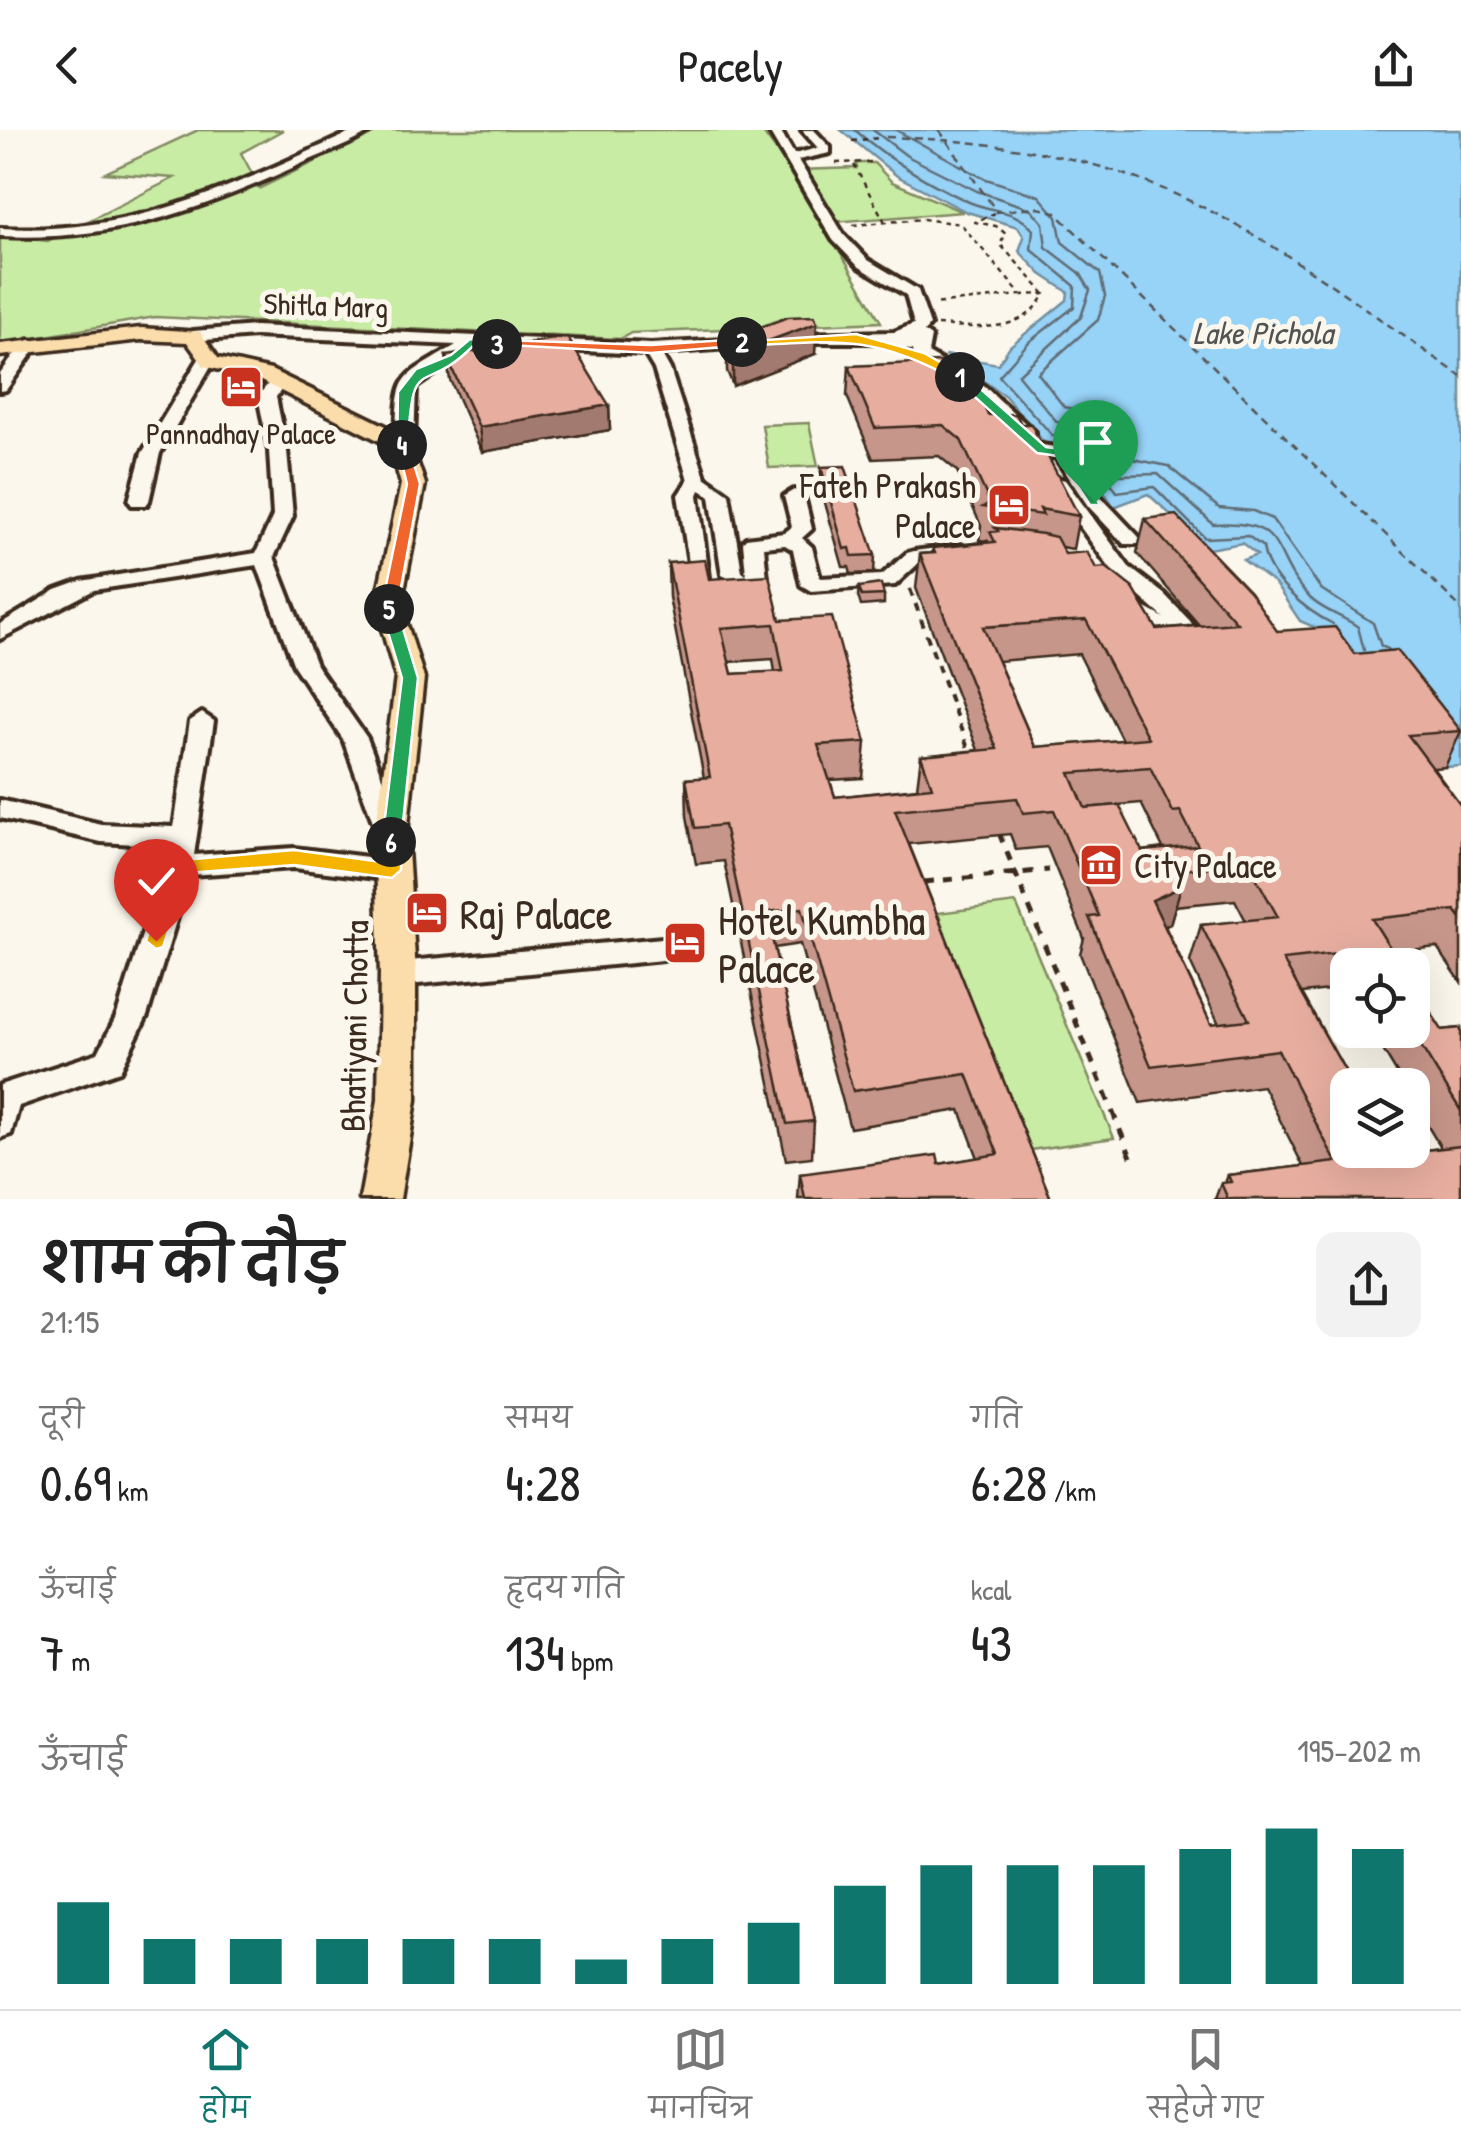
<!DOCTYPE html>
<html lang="hi">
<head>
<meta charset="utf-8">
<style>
  body { margin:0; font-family:"Patrick Hand","Playpen Sans Deva",sans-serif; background:#f2f2f2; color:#222; height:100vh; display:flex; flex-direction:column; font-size:38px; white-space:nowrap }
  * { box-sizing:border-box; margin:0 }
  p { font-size:32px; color:#767676 }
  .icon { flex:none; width:55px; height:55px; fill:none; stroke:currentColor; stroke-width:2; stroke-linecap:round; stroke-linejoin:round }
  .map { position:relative; height:1069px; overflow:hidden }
  .details { display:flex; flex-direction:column; background:#fff; flex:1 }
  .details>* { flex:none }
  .buttons { position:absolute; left:1330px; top:818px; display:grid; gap:20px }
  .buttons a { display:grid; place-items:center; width:100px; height:100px; border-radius:20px; background:#fff; box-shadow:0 10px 40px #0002; font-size:50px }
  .pin { position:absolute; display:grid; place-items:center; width:85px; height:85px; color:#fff; margin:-102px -42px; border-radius:50% 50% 50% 0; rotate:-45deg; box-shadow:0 0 10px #0007 }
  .pin .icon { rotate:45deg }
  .km { position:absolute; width:50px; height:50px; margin:-25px; border-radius:50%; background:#222; color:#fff; font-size:28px; line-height:50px; text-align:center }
  .round { display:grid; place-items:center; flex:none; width:105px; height:105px; border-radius:20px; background:#f2f2f2 }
  .headline { display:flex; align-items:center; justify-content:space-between; height:170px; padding:0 40px }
  h1 { font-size:55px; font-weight:600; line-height:75px }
  .metrics { display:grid; grid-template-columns:repeat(3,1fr); gap:15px; height:170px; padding:10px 40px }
  .metrics div { display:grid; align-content:center }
  .metrics b { font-size:50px; font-weight:600 }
  .metrics small { font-size:28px; font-weight:400 }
  .metrics p { font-size:28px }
  .chart { height:280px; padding:20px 40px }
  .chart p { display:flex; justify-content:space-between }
  .chart svg { width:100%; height:180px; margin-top:10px; stroke:#0f766e; stroke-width:6 }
  header { display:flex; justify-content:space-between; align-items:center; height:130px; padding:0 40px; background:#fff; font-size:45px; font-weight:600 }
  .tab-bar { display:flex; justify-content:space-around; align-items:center; height:140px; border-top:2px solid #e0e0e0; background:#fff; font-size:28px; color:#767676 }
  .tab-bar a { display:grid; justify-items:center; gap:5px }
  .tab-bar .on { color:#0f766e }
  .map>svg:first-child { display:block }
  .green { fill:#c9eca5; stroke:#828b62; stroke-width:2.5 }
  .water { fill:#97d2f7; stroke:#728fa0; stroke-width:2.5 }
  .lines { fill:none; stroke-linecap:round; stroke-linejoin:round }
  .shore { stroke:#606d75; stroke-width:2.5 }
  .ferry { stroke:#525454; stroke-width:2.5; stroke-dasharray:8 6; stroke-linecap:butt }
  .minor-casing { stroke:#3b2a1e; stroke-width:8 }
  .major-casing { stroke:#3b2a1e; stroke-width:7 }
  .path-far2 { stroke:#3b2a1e; stroke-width:2.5; stroke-dasharray:5 5; stroke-linecap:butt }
  .path-far1 { stroke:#3b2a1e; stroke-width:4; stroke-dasharray:8 8; stroke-linecap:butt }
  .path { stroke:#3b2a1e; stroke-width:5; stroke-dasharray:10 10; stroke-linecap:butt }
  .minor { fill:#fbf7ec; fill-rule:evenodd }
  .major { fill:#fbdcab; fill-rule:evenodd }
  .wall { fill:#c7968a; stroke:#3b2a1e; stroke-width:2.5; fill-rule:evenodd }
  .shaded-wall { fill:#a27a70; stroke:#3b2a1e; stroke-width:2.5 }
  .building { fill:#e7aea0; stroke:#3b2a1e; stroke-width:2.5; fill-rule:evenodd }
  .split-1 { fill:#22a559; stroke:#fff; stroke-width:2.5 }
  .split-2 { fill:#f5b400; stroke:#fff; stroke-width:2.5 }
  .split-3 { fill:#f0652b; stroke:#fff; stroke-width:2.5 }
  .split-4 { fill:#22a559; stroke:#fff; stroke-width:2.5 }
  .split-5 { fill:#f0652b; stroke:#fff; stroke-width:2.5 }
  .split-6 { fill:#22a559; stroke:#fff; stroke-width:2.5 }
  .split-7 { fill:#f5b400; stroke:#fff; stroke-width:2.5 }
  .labels { text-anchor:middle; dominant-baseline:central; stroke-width:10; stroke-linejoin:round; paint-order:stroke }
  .far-street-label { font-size:30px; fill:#3b2a1e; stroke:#fbf7ec }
  .far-poi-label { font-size:30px; fill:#3b2a1e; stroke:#fbf7ec }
  .far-water-label { font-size:32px; font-style:italic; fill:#525454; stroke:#fbf7ec }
  .poi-label { font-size:35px; fill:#3b2a1e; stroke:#fbf7ec; text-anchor:end }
  .street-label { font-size:35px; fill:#3b2a1e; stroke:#fbf7ec }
  .near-poi-label { font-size:42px; fill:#3b2a1e; stroke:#fbf7ec; text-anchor:start }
</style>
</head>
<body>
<header><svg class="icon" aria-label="back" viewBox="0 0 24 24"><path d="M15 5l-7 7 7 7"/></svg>Pacely<svg class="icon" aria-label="share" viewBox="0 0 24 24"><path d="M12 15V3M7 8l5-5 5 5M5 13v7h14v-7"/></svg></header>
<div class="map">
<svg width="1461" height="1069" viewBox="0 0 1461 1069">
  <rect width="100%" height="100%" fill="#fbf7ec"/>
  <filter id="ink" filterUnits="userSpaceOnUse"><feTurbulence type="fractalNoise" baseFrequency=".01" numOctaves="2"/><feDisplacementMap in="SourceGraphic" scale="20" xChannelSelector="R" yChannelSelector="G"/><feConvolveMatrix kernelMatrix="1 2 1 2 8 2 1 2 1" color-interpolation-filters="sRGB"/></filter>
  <g filter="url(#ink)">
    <path class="green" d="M198,0H283L241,23L260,58L381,0H761L802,56L881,192L631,203L620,209L155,187L0,214V106L48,111L174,48L105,43Z
      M856,33H874L892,52L963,82L833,92L799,40L857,38Z
      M809,293L818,336L769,338L762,295Z
      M1016,773L1114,1008L1023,1021L938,783Z"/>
    <path class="water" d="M841,0H1461V636L1445,637L1383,556L1335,506L1300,491L1275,454L1243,430L1257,425L1242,413L1192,422L1194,406L1148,364L1114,377L1074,315L1048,317L1005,266L945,225L998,234L1010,216L1067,170L1068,162L1041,144L1019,121L1024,107L1018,97L967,82L897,46Z"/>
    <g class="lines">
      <path class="shore" d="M855,0C889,30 928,53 969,72C992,82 1016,79 1033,100L1031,119L1075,156L1074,177L1029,212L999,246L1052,305L1081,308L1117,362L1154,357L1205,408L1248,406L1263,417C1267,449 1305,480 1333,494
        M873,0L907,26L977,61L1031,79L1043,93L1046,117L1080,143L1090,160L1081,187L1018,245L1057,292L1086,296L1120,345L1158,344L1213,394C1291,388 1268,426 1310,468C1323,481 1343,486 1358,497L1364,520
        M896,0L983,48L1039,66L1057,87L1062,112L1100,143L1105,166L1098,190L1038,243L1064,277C1099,282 1109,300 1128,328L1168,336L1219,378L1253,381L1272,389L1321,459L1373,493L1381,516L1388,519"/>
      <path class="ferry" d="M939,0L997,82L1034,77L1055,82L1461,478
        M886,7C978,10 1070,21 1156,56C1267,101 1363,179 1461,246"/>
      <defs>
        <path id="minor" d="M356,0H372C353,14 325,23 303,33C202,80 113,112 0,106V98C137,105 235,55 356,0Z
          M768,0H780L794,24L818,18L802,0H814L830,17V23L798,30L844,105L868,130L918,160L930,195L924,202L931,207L928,223L984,256L1035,302V310H1023L972,263L914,228L913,220L897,219L890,212H782L780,209L788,204L894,202L914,194L906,165L858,136L833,110Z
          M255,196L651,214L762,208V214L756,216L661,223L670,239L705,347L729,364L742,442L746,444L743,412L746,408L784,403L792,397L784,366L794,360L804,366L812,399L802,408L812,417L820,448L882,445L907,423L914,421L961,415L971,421L961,427L920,432L895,455L811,461L801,455L793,420L785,415L764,417L767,449L764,453L746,458L722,445L710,366L700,360L698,365L709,447L706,451H692L678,365L688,350L654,239L645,224L475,216L416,257L414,312L401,321L392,316L396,311C398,240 398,251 456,215L255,206L193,211L185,206L193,201Z
          M30,210L38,215L6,260L0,261V244L24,212Z
          M207,224L215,229L160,323L149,371L146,375H132L129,371L142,323L199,229Z
          M279,247L287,252L276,267L287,321L293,386L274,427L316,535L367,608L402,700L398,707H380L376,700L343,609L294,536L257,435L94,460L0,509V494L56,460L81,451L256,423L273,386L269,321L258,266L273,248Z
          M1042,315L1068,319L1102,368L1138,406L1141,410L1138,414H1124L1088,376L1056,328L1036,324V316Z
          M1058,348L1065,350L1129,437L1164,464L1190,491L1193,496L1187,506H1162L1121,483L1118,478L1121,473H1137L1164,488L1115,445L1049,354Z
          M202,583L214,591L194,725L294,718L392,730L401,733L405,740L401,747L392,750L294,738L190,745L147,886L120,941L19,976L11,1004L0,1008V955L98,923L117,885L170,716L101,712L0,688V670L101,694L174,697L190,591Z
          M663,808L673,811L677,819L673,827L663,830L398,856L388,852L384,844L388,836L398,832Z"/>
        <path id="major" d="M141,198L200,202L218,228L271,240L394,300L412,316L425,354L401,475L424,548L407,704L416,844V970L400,1069H360L378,970L380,844L375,704L396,548L375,475L401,354L391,319L378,310L257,249L204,236L187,212L141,210L0,226V214Z"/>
      </defs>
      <use href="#minor" class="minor-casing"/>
      <use href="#major" class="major-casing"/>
      <path class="path-far2" d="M852,11L878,8
        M836,33L871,32
        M854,35L885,92
        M853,95L923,89L961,94L1021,165L933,174
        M1021,165L1045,164
        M937,195C977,197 1024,205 1045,164L1000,114L1006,104L996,96L975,92L997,82"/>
      <path class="path-far1" d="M910,459L970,624"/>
      <path class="path" d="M999,703L1133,1032
        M924,752L1049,740"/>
      <use href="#minor" class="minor"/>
      <use href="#major" class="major"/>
    </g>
    <path class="wall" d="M727,209L815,224L733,256L727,241Z
      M446,226L609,275L610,300L482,322L450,250Z
      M849,236L988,285L1021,294L1079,386L1073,419L1061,417L1065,424L1096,438L1157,499L1199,495L1137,423L1145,389L1277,501L1355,524L1461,601L1445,637L1433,638L1461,676V852L1437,817L1392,822L1401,835H1348V859L1347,858L1302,863L1391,1024L1441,1018L1412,970V955H1404L1371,900H1442L1461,898V1069H1215L1221,1053H1225L1228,1045L1303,1036L1263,956L1140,973L1080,824L1084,808L1047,717L1016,720L1010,704L909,714L1051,1069H798L800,1044L939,1034L978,1028L960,980L850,998L800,814L774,818L814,991L812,1027L786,1030L724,731L696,734L687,686L686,649L704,648L669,467L668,433L709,449L780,490L866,612L863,648L830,650L835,667L917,658L921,626L978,620L916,458L920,424L932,423L933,418L989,411L979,410L981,396L957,341L939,326L873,329L847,266ZM1079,524L1122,610L1035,617L998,531ZM773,529L775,542L732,544L729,532ZM1141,673L1163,718L1142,721L1085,678ZM1235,770L1246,791L1201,795L1190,832L1219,894H1211L1165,796L1170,794L1175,776Z
      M821,337L875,425L874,443L851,444L849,437H843L820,355Z
      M859,457L884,465V474L861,476L858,466Z"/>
    <path class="shaded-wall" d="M817,193L815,224L733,256V224Z
      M609,275L610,300L482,322L479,297Z
      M1181,757L1170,794L1142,807L1152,770Z"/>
    <path class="building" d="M814,186L817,193L733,224L727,209L788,187Z
      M567,207L609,275L479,297L446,226Z
      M961,231L988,285L1016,284L1021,294H1031L1079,386L1040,379L1043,385L983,377L990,373L961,310L943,295L875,298L849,236Z
      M845,336L875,425L852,426L850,418L844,419L821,337Z
      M1176,385L1250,462L1277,501L1335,497L1355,524L1397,520L1461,601L1408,605L1461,676V788L1455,780L1372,789L1401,835H1372L1363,821L1283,830L1353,955H1348V1020H1388L1391,1024L1461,1016V1069H1228L1221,1053L1231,1052L1228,1045L1336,1032L1278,920L1151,936L1089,787L1099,786L1054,680L1023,683L1017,668L895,680L1051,1069H805L800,1044L937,1025L939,1034L998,1024L967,944L853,961L802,778L766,782L814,991L787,994L724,695L695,698L686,649L710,647L668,433L705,430L709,449L769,445L780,490L832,487L866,612L818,615L835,667L932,657L921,626L997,619L920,424L935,423L933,418L995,412L990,402L998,401L995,398L1043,404L1056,407L1065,424L1087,422L1096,438L1106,437L1133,458L1157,499L1237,493L1145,389ZM1086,490L1148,608L1035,617L983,497ZM774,494L783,541L732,544L721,498ZM1150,637L1173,682L1180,681L1198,716L1142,721L1119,675L1085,678L1070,643ZM1248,733L1278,787L1201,795L1249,890L1211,894L1152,770L1181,757L1172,741Z
      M881,454L884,465L862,466L859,457Z
      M1412,853L1442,900L1461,898V981L1411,900Z"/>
  </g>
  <path class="split-1" d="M956,245H965L1046,317L1067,320L1100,375H1090L1058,326L1037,323L956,250Z"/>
  <path class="split-2" d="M856,204L924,223L966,247L956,250C872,203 834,211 742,216L736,212Z"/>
  <path class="split-3" d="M742,209L746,215L651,223L491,214L497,210L651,215Z"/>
  <path class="split-4" d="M470,209L502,214L473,216C423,267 412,220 408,315L397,318L398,262L416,239L451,225Z"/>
  <path class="split-5" d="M397,313L408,315L420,354L397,479L389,483L381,479L407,354Z"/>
  <path class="split-6" d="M389,474L397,479L418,548L401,712L391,719L382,712L402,548L381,479Z"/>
  <path class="split-7" d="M391,705L401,712V740L392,748L294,735L187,743L163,817L156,819L146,811L172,731L294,720L382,732V712Z"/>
  <defs>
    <symbol id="hotel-square" viewBox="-11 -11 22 22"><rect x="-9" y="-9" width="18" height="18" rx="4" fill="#c8321e" stroke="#fbf7ec"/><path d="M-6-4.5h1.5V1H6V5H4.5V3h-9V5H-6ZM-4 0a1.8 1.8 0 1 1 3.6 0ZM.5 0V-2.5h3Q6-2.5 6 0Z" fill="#fff"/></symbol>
    <symbol id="museum-square" viewBox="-11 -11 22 22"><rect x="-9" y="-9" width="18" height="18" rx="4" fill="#c8321e" stroke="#fbf7ec"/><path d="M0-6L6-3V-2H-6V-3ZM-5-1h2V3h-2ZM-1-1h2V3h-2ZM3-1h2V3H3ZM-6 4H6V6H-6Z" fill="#fff"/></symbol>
  </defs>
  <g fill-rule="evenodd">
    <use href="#hotel-square" x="216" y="232" width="50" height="50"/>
    <use href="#hotel-square" x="984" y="350" width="50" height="50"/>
    <use href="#museum-square" x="1076" y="710" width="50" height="50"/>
    <use href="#hotel-square" x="402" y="758" width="50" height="50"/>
    <use href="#hotel-square" x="660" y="788" width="50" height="50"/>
  </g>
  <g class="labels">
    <g class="far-street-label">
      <text transform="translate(326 175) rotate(2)">Shitla Marg</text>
    </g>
    <g class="far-poi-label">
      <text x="241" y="303">Pannadhay Palace</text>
    </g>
    <g class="far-water-label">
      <text x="1263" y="202">Lake Pichola</text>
    </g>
    <g class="poi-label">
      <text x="976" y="355">Fateh Prakash<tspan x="976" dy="40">Palace</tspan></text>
      <text x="1134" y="735" text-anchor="start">City Palace</text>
    </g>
    <g class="street-label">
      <text transform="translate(354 896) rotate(-89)">Bhatiyani Chotta</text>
    </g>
    <g class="near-poi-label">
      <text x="460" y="783">Raj Palace</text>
      <text x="718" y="789">Hotel Kumbha<tspan x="718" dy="48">Palace</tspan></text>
    </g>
  </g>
</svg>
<div class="buttons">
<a><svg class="icon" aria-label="locate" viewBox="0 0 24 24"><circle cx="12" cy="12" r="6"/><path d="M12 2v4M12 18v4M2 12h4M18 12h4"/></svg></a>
<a><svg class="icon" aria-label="layers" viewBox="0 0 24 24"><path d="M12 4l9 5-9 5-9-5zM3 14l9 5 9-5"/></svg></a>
</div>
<div class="pin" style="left:1095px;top:372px;background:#1e9e55"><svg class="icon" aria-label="arrive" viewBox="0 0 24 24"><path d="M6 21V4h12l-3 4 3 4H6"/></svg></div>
<div class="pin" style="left:156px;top:811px;background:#d93025"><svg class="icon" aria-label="check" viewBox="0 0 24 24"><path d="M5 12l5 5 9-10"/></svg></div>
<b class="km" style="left:960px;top:247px">1</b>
<b class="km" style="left:742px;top:212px">2</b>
<b class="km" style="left:497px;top:214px">3</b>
<b class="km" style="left:402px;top:315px">4</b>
<b class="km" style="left:389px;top:479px">5</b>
<b class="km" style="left:391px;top:712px">6</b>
</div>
<section class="details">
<div class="headline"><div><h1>शाम की दौड़</h1><p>21:15</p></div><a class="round"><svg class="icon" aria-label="share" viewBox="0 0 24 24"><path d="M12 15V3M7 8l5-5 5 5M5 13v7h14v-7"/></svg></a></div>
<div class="metrics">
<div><p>दूरी</p><b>0.69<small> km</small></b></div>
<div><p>समय</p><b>4:28</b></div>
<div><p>गति</p><b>6:28<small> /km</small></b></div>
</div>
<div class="metrics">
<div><p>ऊँचाई</p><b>7<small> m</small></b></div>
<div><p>हृदय गति</p><b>134<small> bpm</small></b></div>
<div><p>kcal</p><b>43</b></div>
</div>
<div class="chart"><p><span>ऊँचाई</span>195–202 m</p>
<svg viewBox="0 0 160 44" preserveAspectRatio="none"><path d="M5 44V24M15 44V33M25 44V33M35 44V33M45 44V33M55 44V33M65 44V38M75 44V33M85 44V29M95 44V20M105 44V15M115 44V15M125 44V15M135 44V11M145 44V6M155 44V11"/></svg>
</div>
</section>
<nav class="tab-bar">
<a class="on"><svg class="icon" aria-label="home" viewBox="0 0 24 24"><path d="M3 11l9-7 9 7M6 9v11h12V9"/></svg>होम</a>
<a><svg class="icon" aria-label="map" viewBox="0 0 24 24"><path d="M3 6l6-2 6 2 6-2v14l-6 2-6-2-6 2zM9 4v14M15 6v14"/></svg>मानचित्र</a>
<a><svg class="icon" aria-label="saved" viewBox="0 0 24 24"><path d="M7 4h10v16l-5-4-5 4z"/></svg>सहेजे गए</a>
</nav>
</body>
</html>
